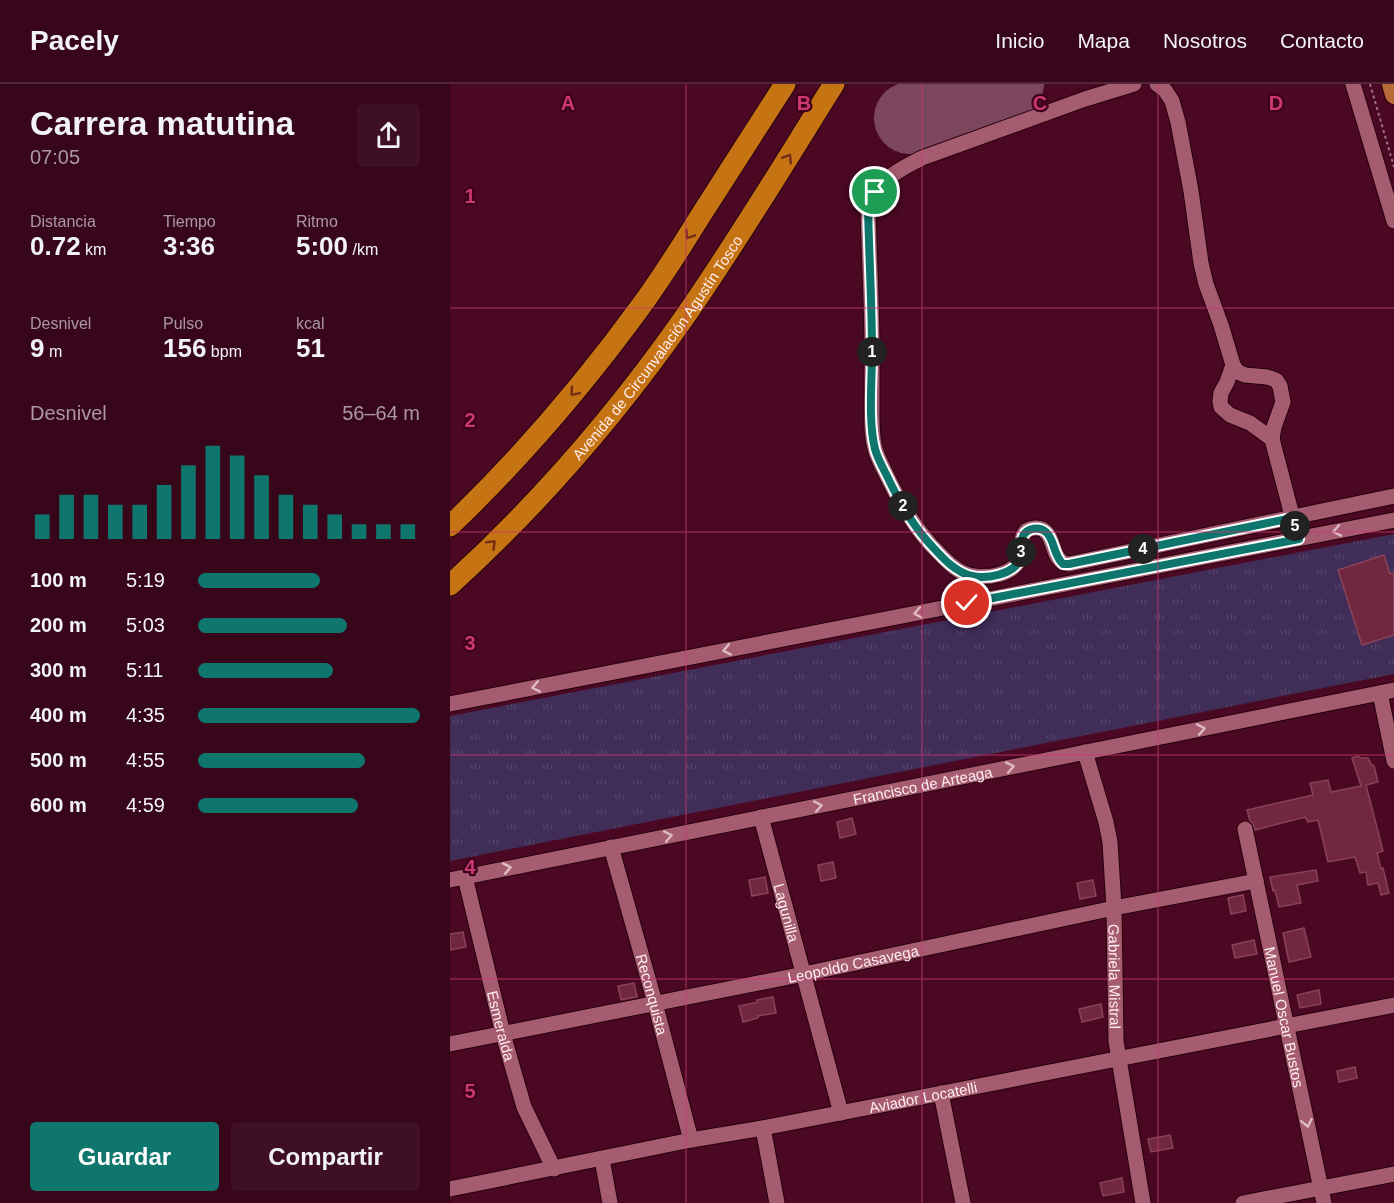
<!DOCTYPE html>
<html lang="es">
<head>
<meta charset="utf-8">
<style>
  body { margin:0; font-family:Helvetica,sans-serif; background:#3f0f23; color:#f1f3f6; height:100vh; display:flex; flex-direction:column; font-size:22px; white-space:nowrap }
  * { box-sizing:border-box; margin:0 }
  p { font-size:20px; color:#ab99a2 }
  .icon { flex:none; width:33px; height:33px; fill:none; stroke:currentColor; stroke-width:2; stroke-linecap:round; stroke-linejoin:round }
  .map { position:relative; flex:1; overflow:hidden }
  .details { display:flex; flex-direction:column; background:#38061a; width:450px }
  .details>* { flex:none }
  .pin { position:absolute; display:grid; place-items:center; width:51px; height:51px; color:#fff; margin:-26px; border:3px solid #fff; border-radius:50%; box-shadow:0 2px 6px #0007 }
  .km { position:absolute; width:30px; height:30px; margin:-15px; border-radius:50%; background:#222; color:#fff; font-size:16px; line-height:30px; text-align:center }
  .round { display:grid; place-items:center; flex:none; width:63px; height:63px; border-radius:6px; background:#3f0f23 }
  .head { display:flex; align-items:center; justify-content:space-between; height:102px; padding:0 30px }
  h1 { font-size:33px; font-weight:700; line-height:45px }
  .metrics { display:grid; grid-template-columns:repeat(3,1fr); gap:9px; height:102px; padding:6px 30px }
  .metrics div { display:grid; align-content:center }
  .metrics b { font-size:26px; font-weight:700 }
  .metrics small { font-size:16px; font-weight:400 }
  .metrics p { font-size:16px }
  .chart { height:168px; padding:12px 30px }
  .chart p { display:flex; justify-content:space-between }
  .chart svg { width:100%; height:108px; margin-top:6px; stroke:#0f766e; stroke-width:6 }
  .primary-button { display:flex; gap:12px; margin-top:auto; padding:12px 30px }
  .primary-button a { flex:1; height:69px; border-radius:6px; background:#0f766e; color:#fff; font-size:24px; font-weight:700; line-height:69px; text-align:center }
  .primary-button a+a { background:#3f0f23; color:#f1f3f6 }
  ul { padding:0 30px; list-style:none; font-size:20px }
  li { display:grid; grid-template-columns:96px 72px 1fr; align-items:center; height:45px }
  li i { height:15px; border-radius:8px; background:#0f766e }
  header { display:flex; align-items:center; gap:36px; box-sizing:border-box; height:84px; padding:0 30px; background:#38061a; border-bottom:2px solid #522739 }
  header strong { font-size:28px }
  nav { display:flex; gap:33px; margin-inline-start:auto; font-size:21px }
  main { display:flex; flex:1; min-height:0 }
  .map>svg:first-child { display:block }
  .grass { fill:url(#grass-tufts) }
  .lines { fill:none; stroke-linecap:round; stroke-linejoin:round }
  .runway { stroke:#7c465c; stroke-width:72 }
  .building { fill:#722740; stroke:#894358; stroke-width:1.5 }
  .minor-casing { stroke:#28000d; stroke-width:17 }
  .major-casing { stroke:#28000d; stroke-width:20 }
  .highway-casing { stroke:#28000d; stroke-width:23 }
  .path { stroke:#9d7182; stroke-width:2; stroke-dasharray:3 3; stroke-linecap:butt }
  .minor { stroke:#a55c71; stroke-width:15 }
  .major { stroke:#b96a39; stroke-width:18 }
  .highway { stroke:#c67413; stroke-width:21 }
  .oneway { stroke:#742e17 }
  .oneway2 { stroke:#e0bac4 }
  .route-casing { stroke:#fff; stroke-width:12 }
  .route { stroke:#0f766e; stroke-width:8 }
  .grid { fill:none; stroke:#cb3872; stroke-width:1.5; stroke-opacity:0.55 }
  .labels { text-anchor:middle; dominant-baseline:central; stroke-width:4.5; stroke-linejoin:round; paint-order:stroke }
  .street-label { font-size:15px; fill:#ffedf1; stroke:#3e001a }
  .grid-label { font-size:20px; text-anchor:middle; font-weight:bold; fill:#cb3872; stroke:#3e001a; stroke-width:4.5; stroke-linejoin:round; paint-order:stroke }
</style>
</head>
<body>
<header>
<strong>Pacely</strong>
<nav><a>Inicio</a><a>Mapa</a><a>Nosotros</a><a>Contacto</a></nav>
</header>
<main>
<section class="details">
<div class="head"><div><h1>Carrera matutina</h1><p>07:05</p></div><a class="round"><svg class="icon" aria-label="share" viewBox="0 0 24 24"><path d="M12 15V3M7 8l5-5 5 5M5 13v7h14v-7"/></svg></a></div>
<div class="metrics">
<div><p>Distancia</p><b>0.72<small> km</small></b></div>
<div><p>Tiempo</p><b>3:36</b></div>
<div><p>Ritmo</p><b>5:00<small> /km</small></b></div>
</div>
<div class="metrics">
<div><p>Desnivel</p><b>9<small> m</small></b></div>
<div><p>Pulso</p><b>156<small> bpm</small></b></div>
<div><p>kcal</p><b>51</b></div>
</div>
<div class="chart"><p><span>Desnivel</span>56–64 m</p>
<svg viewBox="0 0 160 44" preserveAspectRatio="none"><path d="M5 44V34M15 44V26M25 44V26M35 44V30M45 44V30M55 44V22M65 44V14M75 44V6M85 44V10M95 44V18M105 44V26M115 44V30M125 44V34M135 44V38M145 44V38M155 44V38"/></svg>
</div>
<ul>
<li><b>100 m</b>5:19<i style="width:55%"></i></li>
<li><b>200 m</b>5:03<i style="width:67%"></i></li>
<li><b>300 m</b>5:11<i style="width:61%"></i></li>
<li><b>400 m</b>4:35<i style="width:100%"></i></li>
<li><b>500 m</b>4:55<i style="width:75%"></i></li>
<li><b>600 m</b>4:59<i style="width:72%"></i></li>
</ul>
<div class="primary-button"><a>Guardar</a><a>Compartir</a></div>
</section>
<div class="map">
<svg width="944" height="1119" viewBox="0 0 944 1119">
  <defs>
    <pattern id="grass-tufts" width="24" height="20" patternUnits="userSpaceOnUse" patternTransform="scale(1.5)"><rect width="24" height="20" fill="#402d58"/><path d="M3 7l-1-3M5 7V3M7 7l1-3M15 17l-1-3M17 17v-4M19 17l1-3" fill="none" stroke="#534268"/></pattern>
  </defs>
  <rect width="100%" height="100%" fill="#4a0823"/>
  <path class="grass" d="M944,450V590L0,777V632Z"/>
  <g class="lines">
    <path class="runway" d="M460,34L558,0"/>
  </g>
  <path class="building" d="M934,471L940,490L944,489V551L912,561L888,486Z
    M908,672L911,674H918L921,680L924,682L928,698L916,701L933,767L927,769L931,785L933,784L939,809L931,811L928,799L918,801L916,788L910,789L905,773L878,778L868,736L858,738L855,733L805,746L803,739L800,737L797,726L863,711L860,699L878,696L881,708L911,702L902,674Z
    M402,734L406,750L390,754L387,738Z
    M383,778L386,794L371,797L368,781Z
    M866,786L868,797L847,801L851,819L829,823L825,806L823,807L820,793Z
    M315,793L318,809L302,812L299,796Z
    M643,796L646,812L630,815L627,799Z
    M793,811L796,827L781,830L778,814Z
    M854,844L861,873L839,878L833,849Z
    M13,848L16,863L0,866V850Z
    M804,856L807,870L785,874L782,861Z
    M184,899L187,913L171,916L168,902Z
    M869,906L871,920L850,924L847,911Z
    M323,913L326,929L308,932V934L293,938L289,922L308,918L307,916Z
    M651,920L653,933L632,938L629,925Z
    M905,983L907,994L889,998L887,987Z
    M720,1051L723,1064L701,1068L698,1055Z
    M672,1094L674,1108L653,1112L650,1099Z"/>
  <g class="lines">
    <defs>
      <g id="minor">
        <path d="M684,0L635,15L472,74C446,87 431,95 418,123C419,171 422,220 422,268C422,286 422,304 422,323C422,338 421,353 426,368C429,376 433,384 437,392C449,417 462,440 481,461C493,473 506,490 524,492C539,494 561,491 569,477C574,466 566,445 585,444C608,443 598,479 619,480L944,412"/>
        <path d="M707,0L715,6L722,17L728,38L741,107L751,179L756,200L771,241L783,281L777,298L771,309L770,317L771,323L780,331L800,339L822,355L845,443"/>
        <path d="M903,0L944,137"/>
        <path d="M783,281L788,288L795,291L817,293L826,296L830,302L833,318L824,343L822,355"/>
        <path d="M930,609L944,677"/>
        <path d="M0,620L944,436"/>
        <path id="s1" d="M635,668L656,738L660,758L664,824L666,957L693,1119"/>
        <path id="s2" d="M311,733L391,1029"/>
        <path id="s3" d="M795,745L874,1119"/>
        <path id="s4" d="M161,763L205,919L241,1056"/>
        <path id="s5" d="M15,793L53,950L74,1023L104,1085"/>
        <path id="s6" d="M0,796L944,606"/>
        <path id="s7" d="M0,960L354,890L664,824L806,797"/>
        <path d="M491,1009L513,1119"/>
        <path d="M313,1044L327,1119"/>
        <path d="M152,1075L160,1119"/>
        <path id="s8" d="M0,1105L241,1056L313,1044L944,921"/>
        <path d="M793,1119L944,1090"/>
      </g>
      <path id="major" d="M941,0L944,11"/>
      <g id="highway">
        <path d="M0,442C71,374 136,298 194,218C214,190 233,160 251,131C279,87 307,44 335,0"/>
        <path id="s9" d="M0,501C88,421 166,331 234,234C287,158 335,78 384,0"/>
      </g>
    </defs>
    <use href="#minor" class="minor-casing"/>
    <use href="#major" class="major-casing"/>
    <use href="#highway" class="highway-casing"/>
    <path class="path" d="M920,0L944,83"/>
    <use href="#minor" class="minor"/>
    <use href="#major" class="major"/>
    <use href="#highway" class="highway"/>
  </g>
  <defs><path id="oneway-chevron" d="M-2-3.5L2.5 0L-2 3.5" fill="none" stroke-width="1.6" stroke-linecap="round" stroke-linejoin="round" transform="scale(1.5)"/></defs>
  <g class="oneway">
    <use href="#oneway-chevron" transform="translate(338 74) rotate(-58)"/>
    <use href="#oneway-chevron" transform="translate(239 151) rotate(123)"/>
    <use href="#oneway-chevron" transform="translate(124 308) rotate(130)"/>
    <use href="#oneway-chevron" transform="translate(42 460) rotate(-44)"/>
  </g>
  <g class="oneway2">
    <use href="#oneway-chevron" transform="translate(887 447) rotate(169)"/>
    <use href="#oneway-chevron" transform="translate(468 529) rotate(169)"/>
    <use href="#oneway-chevron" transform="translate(277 566) rotate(169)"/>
    <use href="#oneway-chevron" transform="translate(86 603) rotate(169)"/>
    <use href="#oneway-chevron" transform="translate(751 645) rotate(-11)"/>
    <use href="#oneway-chevron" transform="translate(560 683) rotate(-11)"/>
    <use href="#oneway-chevron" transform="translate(368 722) rotate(-11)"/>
    <use href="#oneway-chevron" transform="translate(218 752) rotate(-11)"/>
    <use href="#oneway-chevron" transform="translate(57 784) rotate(-11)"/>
    <use href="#oneway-chevron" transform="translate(857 1039) rotate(78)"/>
  </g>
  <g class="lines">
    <defs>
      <path id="route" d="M425,108L418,123C419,171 422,220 422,269C422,298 418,336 425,365C427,373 432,382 436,390C448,415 460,438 479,459C491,472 504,488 522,492C536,495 564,491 570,475C573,468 570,459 573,452C577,444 589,442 596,448C605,456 603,471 613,480H619L842,434L849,455L517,519"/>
    </defs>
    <use href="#route" class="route-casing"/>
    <use href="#route" class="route"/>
  </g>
  <path class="grid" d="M236,0V1119M472,0V1119M708,0V1119M0,224H944M0,448H944M0,671H944M0,895H944"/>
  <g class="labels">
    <g class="street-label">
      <text stroke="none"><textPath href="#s9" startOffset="316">Avenida de Circunvalación Agustín Tosco</textPath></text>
      <text stroke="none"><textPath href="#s6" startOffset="482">Francisco de Arteaga</textPath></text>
      <text stroke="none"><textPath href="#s2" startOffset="99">Lagunilla</textPath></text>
      <text stroke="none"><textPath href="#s7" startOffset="411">Leopoldo Casavega</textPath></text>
      <text stroke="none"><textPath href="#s1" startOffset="228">Gabriela Mistral</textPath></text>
      <text stroke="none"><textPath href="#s4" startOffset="153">Reconquista</textPath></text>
      <text stroke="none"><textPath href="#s3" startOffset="192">Manuel Oscar Bustos</textPath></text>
      <text stroke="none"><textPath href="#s5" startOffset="153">Esmeralda</textPath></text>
      <text stroke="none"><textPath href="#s8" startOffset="482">Aviador Locatelli</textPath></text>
    </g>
  </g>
  <g class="grid-label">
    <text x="118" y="26">A</text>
    <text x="354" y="26">B</text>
    <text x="590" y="26">C</text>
    <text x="826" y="26">D</text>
    <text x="20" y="119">1</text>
    <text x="20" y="343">2</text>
    <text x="20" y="566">3</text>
    <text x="20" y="790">4</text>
    <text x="20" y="1014">5</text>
  </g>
</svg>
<div class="pin" style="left:425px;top:108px;background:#1e9e55"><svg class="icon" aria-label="arrive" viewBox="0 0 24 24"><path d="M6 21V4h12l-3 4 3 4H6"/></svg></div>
<div class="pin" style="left:517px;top:519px;background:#d93025"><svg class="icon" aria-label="check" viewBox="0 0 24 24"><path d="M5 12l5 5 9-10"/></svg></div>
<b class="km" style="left:422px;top:268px">1</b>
<b class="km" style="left:453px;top:422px">2</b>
<b class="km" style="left:571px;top:468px">3</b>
<b class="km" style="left:693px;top:465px">4</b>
<b class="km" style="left:845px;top:442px">5</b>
</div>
</main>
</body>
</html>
